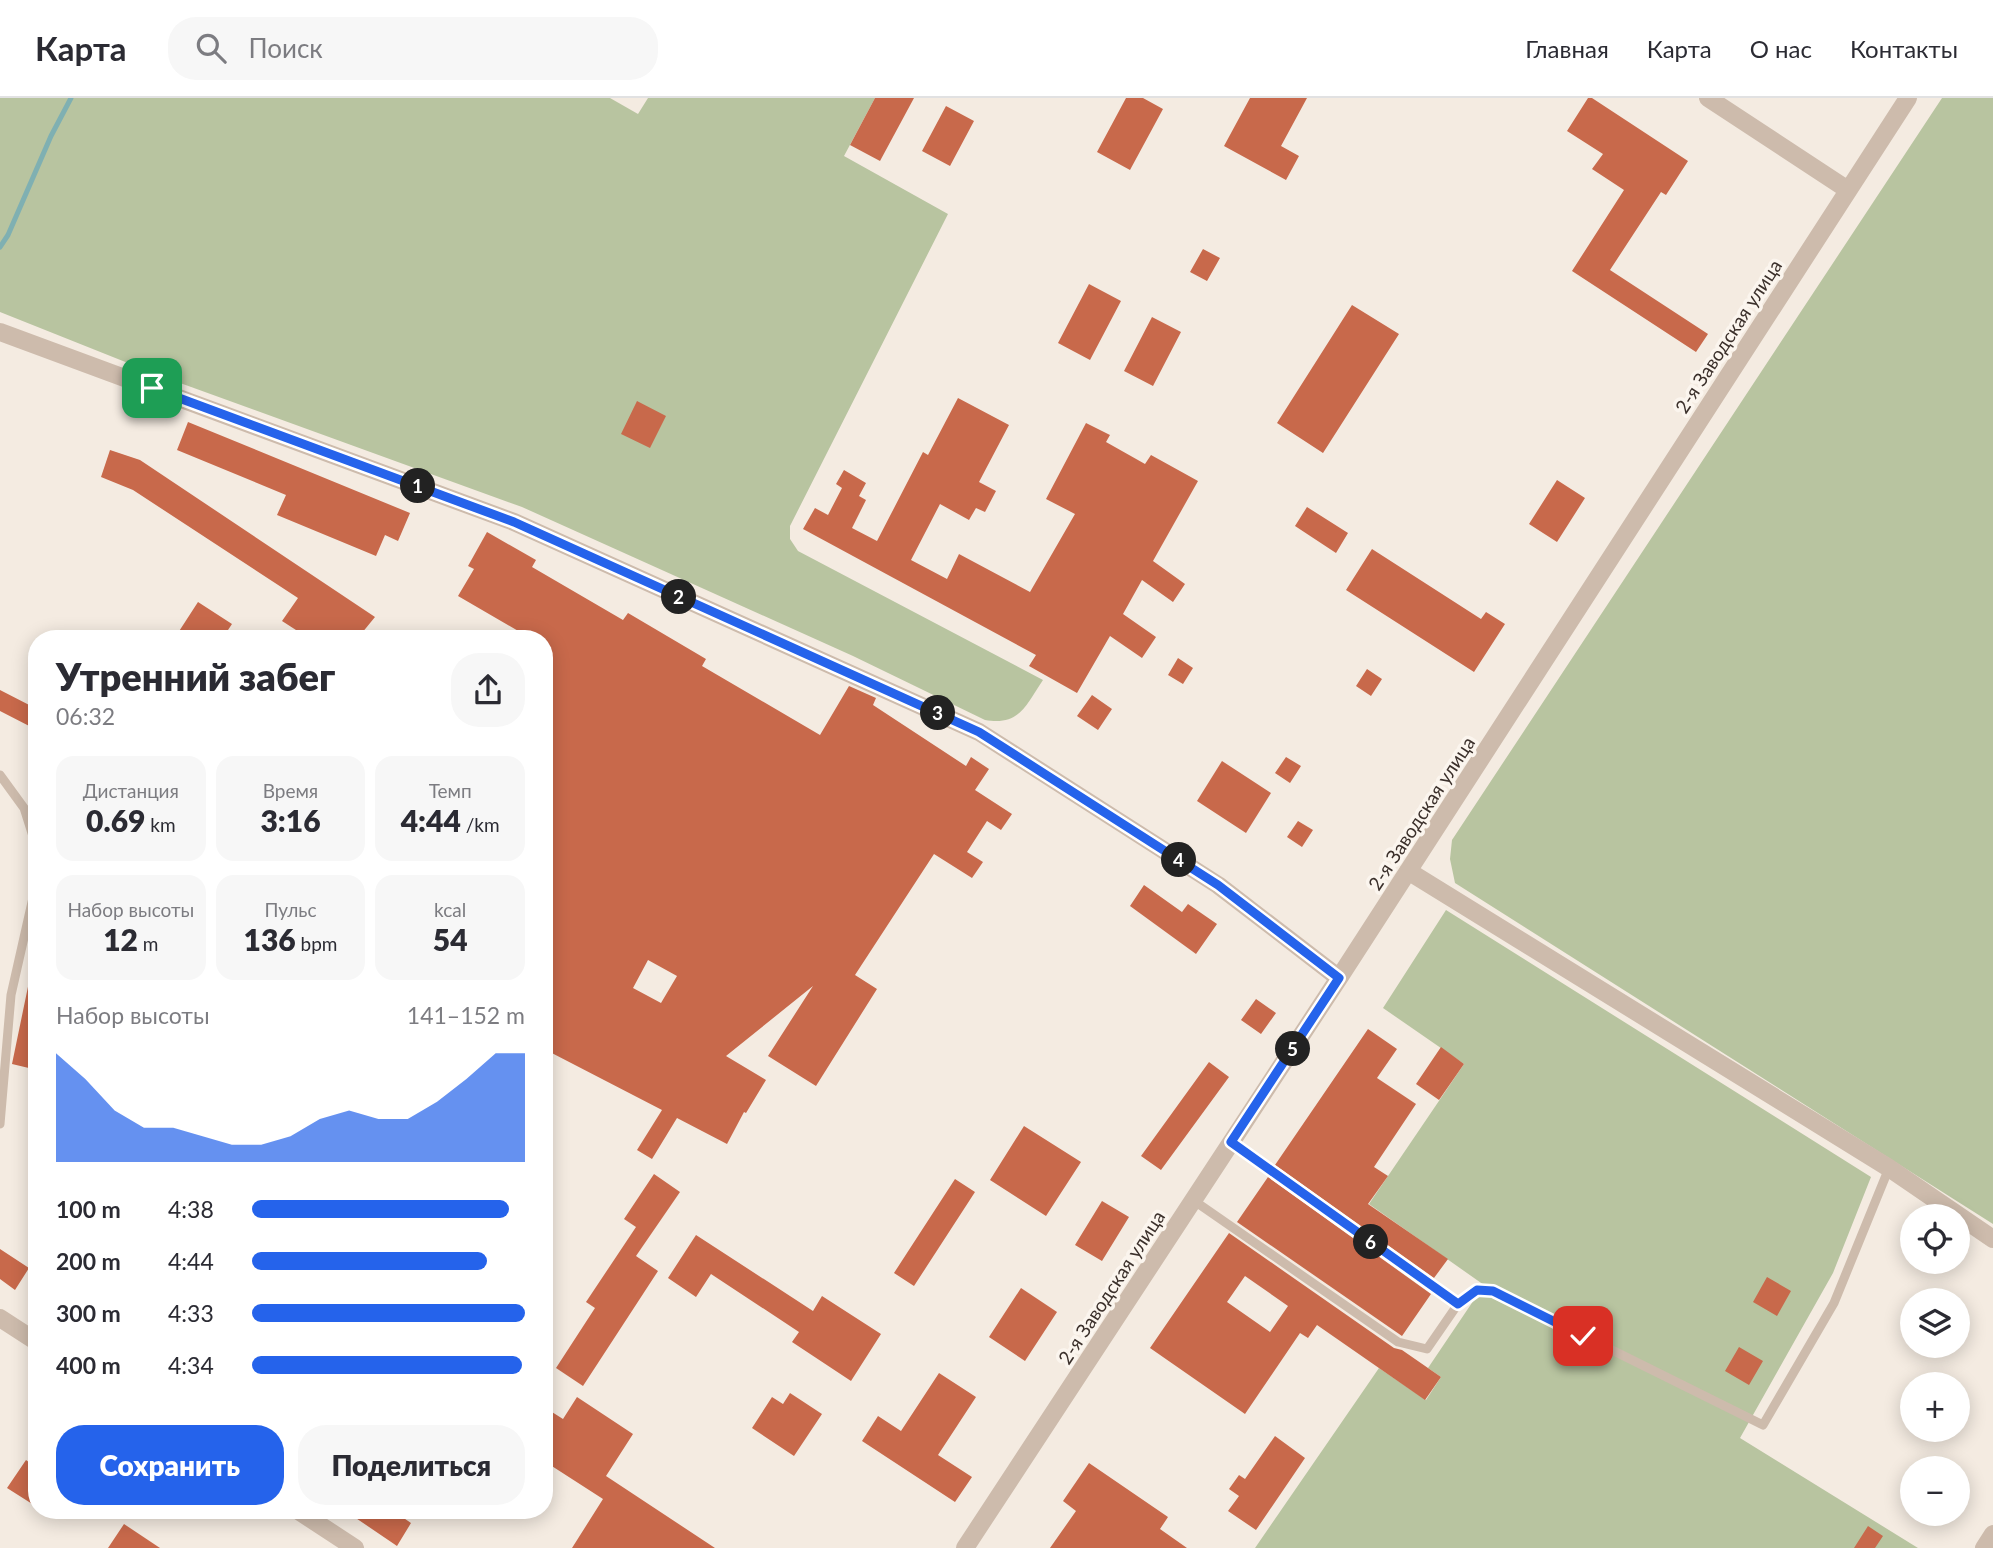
<!DOCTYPE html>
<html lang="ru">
<head>
<meta charset="utf-8">
<style>
  body { margin:0; font-family:Lato,sans-serif; background:#f7f7f7; color:#2b2b33; height:100vh; display:flex; flex-direction:column; font-size:26px; white-space:nowrap }
  * { box-sizing:border-box; margin:0 }
  p { font-size:23px; color:#7c7c81 }
  .icon { flex:none; width:38px; height:38px; fill:none; stroke:currentColor; stroke-width:2; stroke-linecap:round; stroke-linejoin:round }
  .map { position:relative; flex:1; overflow:hidden }
  .panel { position:absolute; left:28px; top:532px; width:525px; height:889px; display:flex; flex-direction:column; background:#fff; border-radius:28px; box-shadow:0 4px 18px #0003 }
  .panel>* { flex:none }
  .controls { position:absolute; left:1900px; top:1106px; display:grid; gap:14px }
  .controls a { display:grid; place-items:center; width:70px; height:70px; border-radius:50%; background:#fff; box-shadow:0 4px 18px #0003; font-size:35px }
  .pin { position:absolute; display:grid; place-items:center; width:60px; height:60px; color:#fff; margin:-30px; border-radius:14px; box-shadow:0 4px 10px #0006 }
  .km { position:absolute; width:35px; height:35px; margin:-18px; border-radius:50%; background:#222; color:#fff; font-size:19px; line-height:35px; text-align:center }
  .round { display:grid; place-items:center; flex:none; width:74px; height:74px; border-radius:28px; background:#f7f7f7 }
  .headline { display:flex; align-items:center; justify-content:space-between; height:119px; padding:0 28px }
  h1 { font-size:38px; font-weight:800; line-height:52px }
  .metrics { display:grid; grid-template-columns:repeat(3,1fr); gap:10px; height:119px; padding:7px 28px }
  .metrics div { display:grid; align-content:center; border-radius:18px; background:#f7f7f7; text-align:center }
  .metrics b { font-size:30px; font-weight:800 }
  .metrics small { font-size:19px; font-weight:400 }
  .metrics p { font-size:19px }
  .chart { height:196px; padding:14px 28px }
  .chart p { display:flex; justify-content:space-between }
  .chart svg { width:100%; height:126px; margin-top:7px; fill:#2563eb; opacity:.7 }
  .cta { display:flex; gap:14px; margin-top:auto; padding:14px 28px }
  .cta a { flex:1; height:80px; border-radius:28px; background:#2563eb; color:#fff; font-size:28px; font-weight:800; line-height:80px; text-align:center }
  .cta a+a { background:#f7f7f7; color:#2b2b33 }
  ul { padding:0 28px; list-style:none; font-size:23px }
  li { display:grid; grid-template-columns:112px 84px 1fr; align-items:center; height:52px }
  li i { height:18px; border-radius:9px; background:#2563eb }
  header { display:flex; align-items:center; gap:42px; box-sizing:border-box; height:98px; padding:0 35px; background:#fff; border-bottom:2px solid #e1e1e2 }
  header strong { font-size:33px }
  nav { display:flex; gap:38px; margin-inline-start:auto; font-size:24px }
  .search { width:490px; height:63px; background:#f7f7f7; display:flex; align-items:center; gap:18px; box-sizing:border-box; padding:0 24px; border-radius:28px; color:#7c7c81; font-size:26px }
  .map>svg:first-child { display:block }
  .green { fill:#b8c4a0 }
  .lines { fill:none; stroke-linecap:round; stroke-linejoin:round }
  .stream { stroke:#7fb0b2; stroke-width:5 }
  .building { fill:#c8694b; fill-rule:evenodd }
  .service { stroke:#cdbbac; stroke-width:9 }
  .minor { stroke:#cdbbac; stroke-width:18 }
  .route-casing { stroke:#fff; stroke-width:14 }
  .route { stroke:#2563eb; stroke-width:9 }
  .labels { text-anchor:middle; dominant-baseline:central; stroke-width:7; stroke-linejoin:round; paint-order:stroke }
  .street-label { font-size:19px; fill:#3b302b; stroke:#fbf5ee }
</style>
</head>
<body>
<header>
<strong>Карта</strong>
<div class="search"><svg class="icon" aria-label="search" viewBox="0 0 24 24"><circle cx="10" cy="10" r="6"/><path d="M15 15l6 6"/></svg>Поиск</div>
<nav><a>Главная</a><a>Карта</a><a>О нас</a><a>Контакты</a></nav>
</header>
<div class="map">
<svg width="1993" height="1450" viewBox="0 0 1993 1450">
  <rect width="100%" height="100%" fill="#f4ebe1"/>
  <path class="green" d="M0,0H610L638,16L648,0H875L844,58L948,116L790,428V441L798,453L1043,582C1026,607 1020,628 985,622L853,558L522,409L158,277L0,214Z
    M1942,0H1993V1126L1455,785L1450,761L1452,742Z
    M1446,812L1871,1079L1833,1175L1740,1340L1918,1450H1255L1379,1270L1426,1302L1441,1279L1428,1270L1484,1187L1369,1106L1464,966L1383,910Z"/>
  <g class="lines">
    <path class="stream" d="M0,149L8,137L51,38L71,0"/>
  </g>
  <path class="building" d="M875,0H914L880,63L850,47Z
    M1126,0H1143L1163,11L1130,72L1097,54Z
    M1250,0H1307L1281,48L1299,58L1286,82L1224,48Z
    M1588,0H1592L1688,63L1666,97L1661,94L1610,172L1708,236L1696,254L1572,173L1624,92L1592,71L1603,56L1567,33Z
    M946,8L974,23L950,68L922,53Z
    M1203,151L1220,160L1207,183L1190,174Z
    M1089,186L1121,203L1090,262L1058,245Z
    M1352,207L1399,236L1323,355L1277,325Z
    M1152,219L1181,234L1153,288L1124,273Z
    M958,300L1009,327L979,384L996,393L985,414L976,410L969,422L940,406L911,462L947,481L959,456L1030,494L1075,416L1046,401L1086,325L1110,337L1106,344L1145,366L1151,357L1198,383L1153,463L1185,486L1173,504L1142,482L1123,516L1156,539L1142,560L1110,538L1077,595L1029,568L1036,557L803,431L815,410L828,417L842,390L836,386L844,372L866,385L859,398L866,402L852,430L877,443L923,354L928,357Z
    M637,303L666,318L650,350L621,336Z
    M188,324L410,415L398,443L385,437L376,458L277,417L286,397L177,352Z
    M110,352L140,362L375,519L357,541H290L296,532L282,523L298,500L133,392L101,379Z
    M1557,382L1585,400L1557,444L1529,426Z
    M1307,409L1348,435L1336,455L1295,428Z
    M487,434L536,462L532,469L623,522L628,515L706,561L702,568L820,637L849,588L876,600L873,607L966,668L971,659L989,671L975,692L1012,716L1001,732L987,723L967,754L983,764L972,780L934,756L855,877L877,891L816,988L768,958L813,888L726,958L766,982L746,1015L744,1014L727,1046L677,1020L652,1061L637,1052L662,1012L544,951V541H532L458,498L474,471L468,468ZM648,862L677,878L661,905L633,890Z
    M1372,451L1481,521L1486,514L1505,526L1474,574L1346,492Z
    M198,504L232,526L222,541H174Z
    M1178,560L1193,570L1183,586L1168,577Z
    M1367,571L1382,581L1371,598L1356,588Z
    M0,592L37,611V632L0,613Z
    M1092,597L1112,611L1098,632L1077,618Z
    M1286,659L1301,668L1290,685L1275,675Z
    M1222,663L1271,695L1246,735L1197,703Z
    M1298,723L1313,732L1302,749L1287,739Z
    M1144,787L1182,814L1188,806L1217,826L1196,856L1130,808Z
    M30,879H37V955L33,971L12,966Z
    M1256,901L1276,915L1261,936L1241,922Z
    M1368,931L1397,951L1377,980L1416,1006L1374,1069L1388,1078L1368,1106L1448,1161L1434,1180L1275,1067Z
    M1441,949L1464,966L1439,1002L1416,986Z
    M1209,964L1229,979L1161,1072L1141,1058Z
    M1024,1028L1081,1064L1046,1118L990,1082Z
    M654,1076L680,1094L636,1158L658,1173L583,1288L556,1270L595,1210L586,1204L636,1129L624,1121Z
    M1268,1079L1431,1196L1402,1238L1237,1124Z
    M955,1081L975,1094L914,1188L894,1175Z
    M1102,1103L1129,1119L1102,1163L1075,1147Z
    M1229,1135L1394,1250L1402,1252L1441,1279L1425,1302L1317,1227L1308,1240L1300,1235L1245,1316L1150,1250ZM1245,1178L1288,1208L1270,1234L1227,1204Z
    M696,1137L813,1213L822,1198L881,1236L851,1283L792,1244L799,1234L711,1176L696,1199L668,1180Z
    M0,1151L29,1170L15,1192L0,1181Z
    M1767,1179L1791,1193L1777,1218L1753,1204Z
    M1021,1190L1057,1214L1025,1263L989,1239Z
    M1739,1249L1763,1263L1749,1287L1725,1273Z
    M939,1275L976,1299L938,1357L972,1379L955,1404L862,1343L878,1318L901,1333Z
    M790,1295L822,1316L794,1358L752,1330L772,1299L783,1306Z
    M577,1299L633,1336L606,1378L715,1450H572L603,1401L544,1363V1350L550,1340L544,1336V1309L563,1321Z
    M1275,1338L1305,1360L1256,1432L1228,1413L1239,1398L1229,1391L1239,1377L1245,1381Z
    M26,1362L37,1370V1409L7,1390Z
    M1089,1365L1168,1419L1160,1431L1187,1450H1050L1076,1413L1063,1403Z
    M344,1412H392L411,1425L397,1448Z
    M124,1426L160,1450H108Z
    M1868,1428L1883,1438L1875,1450H1854Z"/>
  <g class="lines">
    <path class="service" d="M0,677L24,710L37,751
      M0,1026L11,897L37,782
      M1231,1044L1458,1206
      M1193,1102L1398,1244L1427,1251L1458,1206L1477,1192L1493,1193L1763,1327L1834,1205L1889,1070"/>
    <path class="minor" d="M1708,0L1848,92
      M0,234L514,424L979,634L1218,787L1339,880
      M1408,773L1889,1070L1993,1141
      M0,1220L37,1244
      M297,1412L355,1450
      M965,1450L1339,880L1908,0
      M1984,1450L1993,1436"/>
  </g>
  <g class="lines">
    <defs>
      <path id="route" d="M152,290L514,424L979,634L1218,787L1339,880L1231,1044L1458,1206L1477,1192L1493,1193L1583,1238"/>
    </defs>
    <use href="#route" class="route-casing"/>
    <use href="#route" class="route"/>
  </g>
  <g class="labels">
    <g class="street-label">
      <text transform="translate(1728 238) rotate(-57)">2-я Заводская улица</text>
      <text transform="translate(1421 715) rotate(-57)">2-я Заводская улица</text>
      <text transform="translate(1111 1189) rotate(-57)">2-я Заводская улица</text>
    </g>
  </g>
</svg>
<div class="controls">
<a><svg class="icon" aria-label="locate" viewBox="0 0 24 24"><circle cx="12" cy="12" r="6"/><path d="M12 2v4M12 18v4M2 12h4M18 12h4"/></svg></a>
<a><svg class="icon" aria-label="layers" viewBox="0 0 24 24"><path d="M12 4l9 5-9 5-9-5zM3 14l9 5 9-5"/></svg></a>
<a>+</a>
<a>−</a>
</div>
<div class="pin" style="left:152px;top:290px;background:#1e9e55"><svg class="icon" aria-label="arrive" viewBox="0 0 24 24"><path d="M6 21V4h12l-3 4 3 4H6"/></svg></div>
<div class="pin" style="left:1583px;top:1238px;background:#d93025"><svg class="icon" aria-label="check" viewBox="0 0 24 24"><path d="M5 12l5 5 9-10"/></svg></div>
<b class="km" style="left:418px;top:388px">1</b>
<b class="km" style="left:679px;top:499px">2</b>
<b class="km" style="left:938px;top:615px">3</b>
<b class="km" style="left:1179px;top:762px">4</b>
<b class="km" style="left:1293px;top:951px">5</b>
<b class="km" style="left:1371px;top:1144px">6</b>
<section class="panel">
<div class="headline"><div><h1>Утренний забег</h1><p>06:32</p></div><a class="round"><svg class="icon" aria-label="share" viewBox="0 0 24 24"><path d="M12 15V3M7 8l5-5 5 5M5 13v7h14v-7"/></svg></a></div>
<div class="metrics">
<div><p>Дистанция</p><b>0.69<small> km</small></b></div>
<div><p>Время</p><b>3:16</b></div>
<div><p>Темп</p><b>4:44<small> /km</small></b></div>
</div>
<div class="metrics">
<div><p>Набор высоты</p><b>12<small> m</small></b></div>
<div><p>Пульс</p><b>136<small> bpm</small></b></div>
<div><p>kcal</p><b>54</b></div>
</div>
<div class="chart"><p><span>Набор высоты</span>141–152 m</p>
<svg viewBox="0 0 160 44" preserveAspectRatio="none"><path d="M0 44V6L10 15L20 26L30 32L40 32L50 35L60 38L70 38L80 35L90 29L100 26L110 29L120 29L130 23L140 15L150 6L160 6V44z"/></svg>
</div>
<ul>
<li><b>100 m</b>4:38<i style="width:94%"></i></li>
<li><b>200 m</b>4:44<i style="width:86%"></i></li>
<li><b>300 m</b>4:33<i style="width:100%"></i></li>
<li><b>400 m</b>4:34<i style="width:99%"></i></li>
</ul>
<div class="cta"><a>Сохранить</a><a>Поделиться</a></div>
</section>
</div>
</body>
</html>
